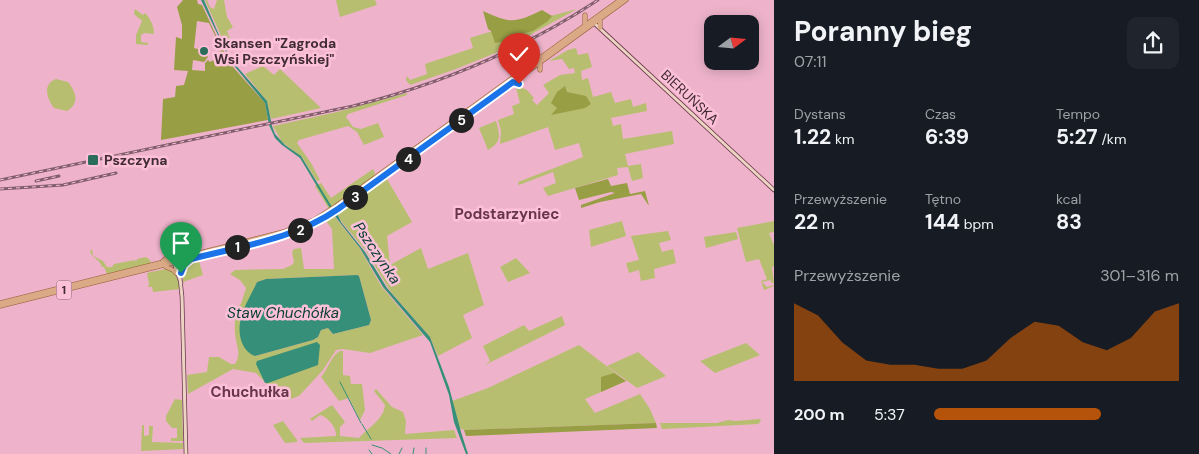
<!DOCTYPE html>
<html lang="pl">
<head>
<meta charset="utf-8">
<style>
  body { margin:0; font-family:"DM Sans",sans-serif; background:#20242c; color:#f1f3f6; height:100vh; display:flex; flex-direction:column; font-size:19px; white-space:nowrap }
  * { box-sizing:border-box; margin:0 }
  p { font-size:16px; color:#9ea1a6 }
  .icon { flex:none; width:28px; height:28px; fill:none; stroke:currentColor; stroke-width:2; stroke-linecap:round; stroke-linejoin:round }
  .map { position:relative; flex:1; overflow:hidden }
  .sheet { display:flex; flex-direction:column; background:#171b24; width:425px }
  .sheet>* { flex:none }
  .needle { width:32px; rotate:74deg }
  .tools { position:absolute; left:704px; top:15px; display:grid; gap:10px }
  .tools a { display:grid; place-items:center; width:55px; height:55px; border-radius:10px; background:#171b24; box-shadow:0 2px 12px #0003; font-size:25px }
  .pin { position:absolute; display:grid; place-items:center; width:42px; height:42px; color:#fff; margin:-51px -21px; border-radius:50% 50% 50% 0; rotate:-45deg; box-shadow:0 0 5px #0007 }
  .pin .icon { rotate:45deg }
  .km { position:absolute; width:25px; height:25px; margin:-12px; border-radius:50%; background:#222; color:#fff; font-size:14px; line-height:25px; text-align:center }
  .round { display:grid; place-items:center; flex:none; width:52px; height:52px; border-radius:10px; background:#20242c }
  .summary { display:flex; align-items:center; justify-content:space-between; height:85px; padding:0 20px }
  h1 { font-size:28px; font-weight:700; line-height:38px }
  .stats { display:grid; grid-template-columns:repeat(3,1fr); gap:8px; height:85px; padding:5px 20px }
  .stats div { display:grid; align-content:center }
  .stats b { font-size:21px; font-weight:700 }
  .stats small { font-size:14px; font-weight:400 }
  .stats p { font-size:14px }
  .chart { height:140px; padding:10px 20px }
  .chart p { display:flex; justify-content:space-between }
  .chart svg { width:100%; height:90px; margin-top:5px; fill:#b45309; opacity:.7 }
  ul { padding:0 20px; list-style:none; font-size:16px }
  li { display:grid; grid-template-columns:80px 60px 1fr; align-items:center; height:38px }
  li i { height:12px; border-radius:6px; background:#b45309 }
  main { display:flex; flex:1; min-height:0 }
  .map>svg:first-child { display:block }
  .green { fill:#b7be70; fill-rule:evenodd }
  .forest { fill:#979e43; fill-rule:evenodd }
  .water { fill:#368f78 }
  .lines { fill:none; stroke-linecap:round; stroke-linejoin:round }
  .stream { stroke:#368f78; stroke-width:1 }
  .secondary-casing { stroke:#66364b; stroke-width:4.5 }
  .primary-casing { stroke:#955734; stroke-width:5 }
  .secondary { stroke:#edd4c2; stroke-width:3 }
  .primary { stroke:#daa985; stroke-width:4 }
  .rail-casing { stroke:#825e6c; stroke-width:3 }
  .rail { stroke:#fcc0d7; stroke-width:1; stroke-dasharray:4; stroke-linecap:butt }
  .route-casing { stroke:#fff; stroke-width:10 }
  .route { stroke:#1a73e8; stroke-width:6 }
  .poi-dot { fill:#2b6c5b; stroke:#fcc0d7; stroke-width:2 }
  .labels { text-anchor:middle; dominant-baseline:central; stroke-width:5; stroke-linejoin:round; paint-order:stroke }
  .shield { fill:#fcc0d7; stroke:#795865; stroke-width:1 }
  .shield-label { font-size:12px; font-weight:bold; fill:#412b34 }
  .poi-label { font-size:14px; font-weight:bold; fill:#412b34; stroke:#fcc0d7; text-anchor:start }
  .street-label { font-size:14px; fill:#412b34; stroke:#fcc0d7 }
  .neighbourhood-label { font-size:15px; font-weight:bold; fill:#67364b; stroke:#fcc0d7 }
  .water-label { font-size:15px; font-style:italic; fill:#053c30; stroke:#fcc0d7 }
</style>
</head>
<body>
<main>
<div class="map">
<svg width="774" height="454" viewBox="0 0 774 454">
  <rect width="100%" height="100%" fill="#eeb3ca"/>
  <path class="green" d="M205,0H207L210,7L214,9L217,0H224L227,17L233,27L227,31L233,47L227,49Z
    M336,0H375L377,5L340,17Z
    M135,9L143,15L145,13C151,19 154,27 154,34L144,33L141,35V42L148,43V45L136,44V35L142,21L134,14Z
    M577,9L517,42L497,50L498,52L456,69L410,85L406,80L407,76L410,80L427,74L425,64L473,48L470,38L486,33Z
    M576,48L578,55L588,53L592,67L581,71L582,80L588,78L593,97L611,92L615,103L631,99L633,107L646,103L647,111L611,118L613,126L621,124L623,139L672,131L674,144L625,154L628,166L641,164L643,178L632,181L628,167L617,168L618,175L548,196L543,188L556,183L553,172L519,185L518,182L583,157L579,143L555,150L548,127L500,144L501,131L498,120L514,114L512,106L520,103L516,88L518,86L527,90L534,98L532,100L537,105L549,93L543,85L560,75L575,73L574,68L569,69L562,59L549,61L568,50Z
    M263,66L274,75L280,69L321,108L271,119L267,101L245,74Z
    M56,79L68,82C76,92 80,103 67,111L54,108C47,99 42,84 56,79Z
    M407,93V95L348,114L346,117L353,127L361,129L378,123L384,137L364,145L357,132L348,126L299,140L297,143L311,163L320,180L317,181L302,157L282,142L273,126L337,112Z
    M496,121C500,135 502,142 488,150L479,128Z
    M373,169L375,173L373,177L329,209L315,186L321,183L331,198Z
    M387,179L412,222L387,236L390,265L421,248L428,269L468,253L484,305L463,315L472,338L438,356L430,337L391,292L366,251L341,221L337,213Z
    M334,216L359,247L381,286L423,335L370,353L343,349L336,350L323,370L299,396L288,400L285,386L271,388L256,373L233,369L188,394L187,375L207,372L209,357H219L231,364H235C242,353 236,346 235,333C234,325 236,316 236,308L241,304L246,288L240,280L230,274L235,270L283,269L292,265L294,262L292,252L294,249L301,248L304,269H334L332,229L326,221ZM357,275L359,276L371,320L369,325L333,334L328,328L321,330L318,337L313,340L255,356L240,322L257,282L266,279Z
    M622,221L626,236L591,247L589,230Z
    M774,221V232L769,233L774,245V266L772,267L774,283H772L770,280L762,282L767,287L774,285V286L764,290L761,281L767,279L759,259L746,262L737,228Z
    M668,231L671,240L659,243L662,252L673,249L676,263L654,269L655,278L641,281L639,270L629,273L626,263L639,260L631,236Z
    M736,232L738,239L706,248L704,237Z
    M92,249L93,256L103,261L107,267H112L114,264L135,260L136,262L137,259L146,257L150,260L151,263L107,274L104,267H102C100,259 93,260 90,251Z
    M516,258L530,273L508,282L500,267Z
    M199,261L203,275L183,282C183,269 186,263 199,261Z
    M165,269C175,269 179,280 180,289L153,292L152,287H148L149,284L147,273Z
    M562,316L565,325L485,365L490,361L483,346L524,325L529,331Z
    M746,343L760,355L715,373L700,361Z
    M579,345L626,381L585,399L595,413L640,394L650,409L656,423L464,430L459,428L452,401L488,388Z
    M340,351H343V375L350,376L351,384H362L365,410L360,420L349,398L339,401L321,377C328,369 331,356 340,351Z
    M638,352L666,376L637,388L607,366Z
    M376,389L392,407L403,412L406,421L405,434L454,430L457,438L304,443L300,438L336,436C337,428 328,417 320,415L312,421L310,419L332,405L345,422L340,427V436L359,438C368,428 384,419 385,405L374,391Z
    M175,399L182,400L183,441H171V438H177V428H172L166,421V416Z
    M760,419L761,421L758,424L662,429L660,423H717L728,420L735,421Z
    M283,421L297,440V442L285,443L273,425Z
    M142,425H144V436L149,435V426H153L152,442L183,443V449L141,451Z"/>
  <path class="forest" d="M183,0H197L198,4L202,5L221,46L233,67L265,103L268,120L161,140L163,99L175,97L176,86L184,85L188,71L174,70L176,37L182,39V25L177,7ZM197,21L209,23L222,50L217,53L220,59L217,60L215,59L210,62L208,60L205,63V71L192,70L193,60L204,62L208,57L201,50L194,48Z
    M542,10L552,16L548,21L533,31L521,34L512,40L495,43L491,31L488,29L483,11C511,24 515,23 542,10Z
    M565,86L567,92L586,96L591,104L585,108L551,115L557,108L551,103L557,92Z
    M608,179L611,186L627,183L630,194L645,191L649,206L641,194L600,202L581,208V205L615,193L611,192L579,200L575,188Z
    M614,373L626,381L601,392V377Z
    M656,423L657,428L466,436L464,430Z"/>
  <path class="water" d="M201,0H204L222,42L233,62L267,101L272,126L275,134L285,145L301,156L332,207L330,208L300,158L282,145L275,138L269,125L265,103L231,62Z
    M337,213L341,222L365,252L387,288L430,337L449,387L461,432L468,454H466L454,422L449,395L430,342L383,287L360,248L334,215Z
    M357,275L359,276L371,320L369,325L333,334L328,328L321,330L318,337L313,340L255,356C242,352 238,335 240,323C241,311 252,293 257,282L266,279Z
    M317,342L320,345L318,365L268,383H265L256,364L257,361Z"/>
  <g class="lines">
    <path class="stream" d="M340,382L361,423
      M362,424L371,439
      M372,445L382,448L391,454
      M369,450L372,454
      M399,454L402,448
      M413,454L414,448
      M426,454V448"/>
    <defs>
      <path id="secondary" d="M594,23L774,190
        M178,259L182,297L186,454
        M173,260L181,283"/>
      <path id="primary" d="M585,25V15
        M600,28V19
        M540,70V62
        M513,82L521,84
        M175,248L190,255
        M163,261L168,257L172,250
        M166,267L173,270L176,273
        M181,273L184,265L189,261
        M0,303L283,232L314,220L336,206L620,0
        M0,306L284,235L308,227L338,209L626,0"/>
    </defs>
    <use href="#secondary" class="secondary-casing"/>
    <use href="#primary" class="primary-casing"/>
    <use href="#secondary" class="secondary"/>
    <use href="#primary" class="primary"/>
    <defs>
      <path id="rail" d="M0,180L353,106C441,84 522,50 598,0
        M36,181L59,176
        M0,189L63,185L116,173"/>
    </defs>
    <use href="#rail" class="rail-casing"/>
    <use href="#rail" class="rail"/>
  </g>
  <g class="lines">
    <defs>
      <path id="route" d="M181,273L184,265L191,259C241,246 295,239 338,209L513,82L519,84"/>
    </defs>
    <use href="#route" class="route-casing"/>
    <use href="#route" class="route"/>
  </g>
  <g class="poi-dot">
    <circle cx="204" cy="51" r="5"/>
    <rect x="87" y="154" width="12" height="12" rx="2.5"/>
  </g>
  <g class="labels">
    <rect class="shield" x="56.5" y="280.5" width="15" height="19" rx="4"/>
    <g class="shield-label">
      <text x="64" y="290">1</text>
    </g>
    <g class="poi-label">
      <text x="214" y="43">Skansen "Zagroda<tspan x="214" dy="16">Wsi Pszczyńskiej"</tspan></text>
      <text x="104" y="160">Pszczyna</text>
    </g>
    <g class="street-label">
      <text transform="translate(690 97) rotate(43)">BIERUŃSKA</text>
    </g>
    <g class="neighbourhood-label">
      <text x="507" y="214">Podstarzyniec</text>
      <text x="250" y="392">Chuchułka</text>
    </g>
    <g class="water-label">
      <text transform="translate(377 253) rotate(56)">Pszczynka</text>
      <text x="283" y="313">Staw Chuchółka</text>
    </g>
  </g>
</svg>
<div class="tools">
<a><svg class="needle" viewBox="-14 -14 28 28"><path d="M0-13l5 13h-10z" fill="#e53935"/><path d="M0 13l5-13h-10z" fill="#9ea1a6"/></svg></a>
</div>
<div class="pin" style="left:181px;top:273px;background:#1e9e55"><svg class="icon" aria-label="arrive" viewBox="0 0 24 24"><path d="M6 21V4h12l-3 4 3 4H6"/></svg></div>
<div class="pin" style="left:519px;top:84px;background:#d93025"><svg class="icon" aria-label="check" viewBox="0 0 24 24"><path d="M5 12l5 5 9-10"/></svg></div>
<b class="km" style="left:237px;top:247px">1</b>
<b class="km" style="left:300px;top:230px">2</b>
<b class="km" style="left:355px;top:197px">3</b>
<b class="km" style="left:408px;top:159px">4</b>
<b class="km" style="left:461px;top:120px">5</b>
</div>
<section class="sheet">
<div class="summary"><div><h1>Poranny bieg</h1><p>07:11</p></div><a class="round"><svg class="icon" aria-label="share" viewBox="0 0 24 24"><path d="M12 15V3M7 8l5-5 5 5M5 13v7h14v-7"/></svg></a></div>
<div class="stats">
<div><p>Dystans</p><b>1.22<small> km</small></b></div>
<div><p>Czas</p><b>6:39</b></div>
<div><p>Tempo</p><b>5:27<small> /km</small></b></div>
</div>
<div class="stats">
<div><p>Przewyższenie</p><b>22<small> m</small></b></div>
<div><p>Tętno</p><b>144<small> bpm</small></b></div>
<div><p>kcal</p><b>83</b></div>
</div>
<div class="chart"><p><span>Przewyższenie</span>301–316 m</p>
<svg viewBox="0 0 160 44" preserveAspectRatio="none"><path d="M0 44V6L10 12L20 25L30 34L40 36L50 36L60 38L70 38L80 34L90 23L100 15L110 17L120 25L130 29L140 23L150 10L160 6V44z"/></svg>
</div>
<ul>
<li><b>200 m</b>5:37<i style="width:68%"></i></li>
</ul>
</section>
</main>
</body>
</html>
